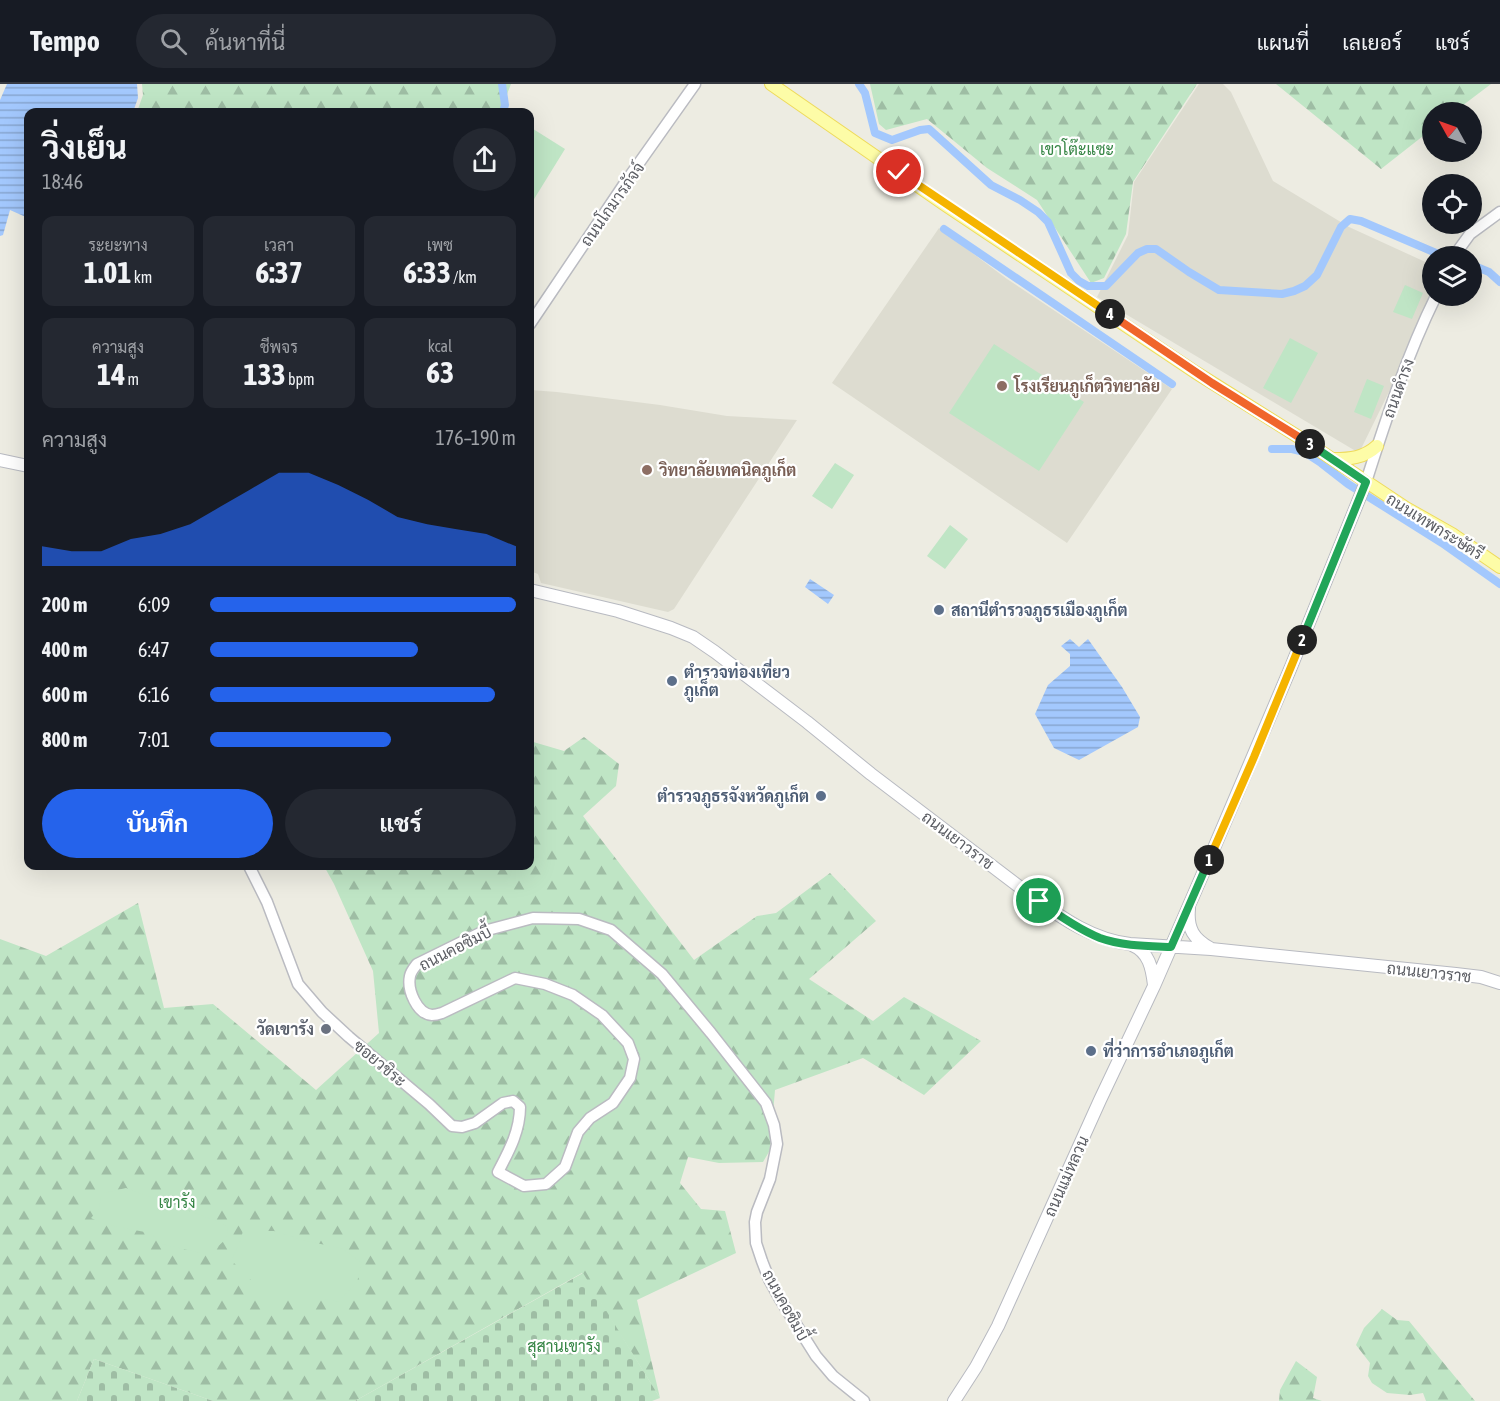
<!DOCTYPE html>
<html lang="th">
<head>
<meta charset="utf-8">
<style>
  body { margin:0; font-family:"Asap Condensed",Sarabun,sans-serif; background:#242831; color:#f1f3f6; height:100vh; display:flex; flex-direction:column; font-size:22px; white-space:nowrap }
  * { box-sizing:border-box; margin:0 }
  p { font-size:20px; color:#9ea1a6 }
  .icon { flex:none; width:33px; height:33px; fill:none; stroke:currentColor; stroke-width:2; stroke-linecap:round; stroke-linejoin:round }
  .map { position:relative; flex:1; overflow:hidden }
  .side { position:absolute; left:24px; top:24px; width:510px; height:762px; display:flex; flex-direction:column; background:#171b24; border-radius:12px; box-shadow:0 6px 24px #0002 }
  .side>* { flex:none }
  .needle { width:39px; rotate:310deg }
  .fabs { position:absolute; left:1422px; top:18px; display:grid; gap:12px }
  .fabs a { display:grid; place-items:center; width:60px; height:60px; border-radius:50%; background:#171b24; box-shadow:0 6px 24px #0002; font-size:30px }
  .pin { position:absolute; display:grid; place-items:center; width:51px; height:51px; color:#fff; margin:-26px; border:3px solid #fff; border-radius:50%; box-shadow:0 2px 6px #0007 }
  .km { position:absolute; width:30px; height:30px; margin:-15px; border-radius:50%; background:#222; color:#fff; font-size:16px; line-height:30px; text-align:center }
  .round { display:grid; place-items:center; flex:none; width:63px; height:63px; border-radius:32px; background:#242831 }
  .headline { display:flex; align-items:center; justify-content:space-between; height:102px; padding:0 18px }
  h1 { font-size:33px; font-weight:700; line-height:45px }
  .stats { display:grid; grid-template-columns:repeat(3,1fr); gap:9px; height:102px; padding:6px 18px }
  .stats div { display:grid; align-content:center; border-radius:12px; background:#242831; text-align:center }
  .stats b { font-size:30px; font-weight:700 }
  .stats small { font-size:16px; font-weight:400 }
  .stats p { font-size:16px }
  .chart { height:168px; padding:12px 18px }
  .chart p { display:flex; justify-content:space-between }
  .chart svg { width:100%; height:108px; margin-top:6px; fill:#2563eb; opacity:.7 }
  .cta { display:flex; gap:12px; margin-top:auto; padding:12px 18px }
  .cta a { flex:1; height:69px; border-radius:36px; background:#2563eb; color:#fff; font-size:24px; font-weight:700; line-height:69px; text-align:center }
  .cta a+a { background:#242831; color:#f1f3f6 }
  ul { padding:0 18px; list-style:none; font-size:20px }
  li { display:grid; grid-template-columns:96px 72px 1fr; align-items:center; height:45px }
  li i { height:15px; border-radius:8px; background:#2563eb }
  header { display:flex; align-items:center; gap:36px; box-sizing:border-box; height:84px; padding:0 30px; background:#171b24; border-bottom:2px solid #363941 }
  header strong { font-size:28px }
  nav { display:flex; gap:33px; margin-inline-start:auto; font-size:21px }
  .search { width:420px; height:54px; background:#242831; display:flex; align-items:center; gap:15px; box-sizing:border-box; padding:0 21px; border-radius:33px; color:#9ea1a6; font-size:22px }
  .map>svg:first-child { display:block }
  .education { fill:#dddcd0 }
  .forest { fill:url(#forest-firs) }
  .cemetery { fill:url(#cemetery-stones) }
  .green { fill:#bfe5c5 }
  .water { fill:url(#water-rules) }
  .lines { fill:none; stroke-linecap:round; stroke-linejoin:round }
  .canal { stroke:#a3c8fd; stroke-width:8 }
  .tertiary-casing { stroke:#babbc1; stroke-width:13 }
  .secondary-casing { stroke:#b8bac1; stroke-width:14 }
  .primary-casing { stroke:#eeda5b; stroke-width:14 }
  .tertiary { stroke:#fff; stroke-width:10 }
  .secondary { stroke:#fff; stroke-width:12 }
  .primary { stroke:#fdfca7; stroke-width:12 }
  .split-1-casing { stroke:#fff; stroke-width:12 }
  .split-2-casing { stroke:#fff; stroke-width:12 }
  .split-3-casing { stroke:#fff; stroke-width:12 }
  .split-4-casing { stroke:#fff; stroke-width:12 }
  .split-5-casing { stroke:#fff; stroke-width:12 }
  .split-1 { stroke:#22a559; stroke-width:8 }
  .split-2 { stroke:#f5b400; stroke-width:8 }
  .split-3 { stroke:#22a559; stroke-width:8 }
  .split-4 { stroke:#f0652b; stroke-width:8 }
  .split-5 { stroke:#f5b400; stroke-width:8 }
  .education-dot { fill:#8d6e63; stroke:#fff; stroke-width:2 }
  .service-dot { fill:#5c6f8a; stroke:#fff; stroke-width:2 }
  .worship-dot { fill:#6b7280; stroke:#fff; stroke-width:2 }
  .labels { text-anchor:middle; dominant-baseline:central; stroke-width:4.5; stroke-linejoin:round; paint-order:stroke }
  .park-label { font-size:16px; fill:#378646; stroke:#fff }
  .street-label { font-size:16px; fill:#5b5d63; stroke:#fff }
  .education-label { font-size:16px; font-weight:bold; fill:#785e54; stroke:#fff; text-anchor:start }
  .service-label { font-size:16px; font-weight:bold; fill:#4e5e75; stroke:#fff; text-anchor:start }
  .worship-label { font-size:16px; font-weight:bold; fill:#5b616d; stroke:#fff; text-anchor:end }
</style>
</head>
<body>
<header>
<strong>Tempo</strong>
<div class="search"><svg class="icon" aria-label="search" viewBox="0 0 24 24"><circle cx="10" cy="10" r="6"/><path d="M15 15l6 6"/></svg>ค้นหาที่นี่</div>
<nav><a>แผนที่</a><a>เลเยอร์</a><a>แชร์</a></nav>
</header>
<div class="map">
<svg width="1500" height="1317" viewBox="0 0 1500 1317">
  <defs>
    <pattern id="forest-firs" width="22" height="20" patternUnits="userSpaceOnUse" patternTransform="scale(1.5)"><rect width="22" height="20" fill="#bfe5c5"/><path d="M5 1l3.5 6h-7zM16 11l3.5 6h-7z" fill="#9ebda4"/></pattern>
    <pattern id="cemetery-stones" width="16" height="16" patternUnits="userSpaceOnUse" patternTransform="scale(1.5)"><rect width="16" height="16" fill="#bfe5c5"/><path d="M2 7V4a2 2 0 0 1 4 0v3zM10 15v-3a2 2 0 0 1 4 0v3z" fill="#9ebda4"/></pattern>
    <pattern id="water-rules" width="6" height="5" patternUnits="userSpaceOnUse" patternTransform="scale(1.5)"><rect width="6" height="5" fill="#a3c8fd"/><path d="M0 2.5h6" fill="none" stroke="#88a6d0"/></pattern>
  </defs>
  <rect width="100%" height="100%" fill="#edece2"/>
  <path class="education" d="M1199,0H1223L1231,8L1273,97L1349,143L1432,181V212H1436L1359,369L1097,213L1128,151L1134,98Z
    M939,144L1007,195L1172,305L1067,459L832,299Z
    M530,306L557,308L660,321L727,332L797,336L674,525L668,528L541,499L538,490L530,487Z"/>
  <path class="forest" d="M142,0H511L500,28H137L143,11Z
    M870,0H1197L1133,98L1126,150L1104,194L1091,199L1037,116L987,84L927,35L886,46L879,40Z
    M1276,0H1491L1454,28H1432V45L1381,85Z
    M584,653L619,680L616,702L583,732L694,876L757,832L776,829L830,789L876,837L809,895L873,937L904,913L981,957L924,1011L863,974L775,1006L770,1066L763,1078L719,1079L688,1073L680,1099L701,1125L725,1127L736,1169L637,1216L660,1314L582,1189L355,1317H213L94,1275L77,1317H0V855L46,872L138,819L164,924L213,920L316,1006L379,949L373,887L334,800L324,782H530V657L564,667Z
    M1382,1225L1397,1236L1409,1237L1475,1317H1426L1423,1309L1410,1311L1387,1309L1372,1299L1368,1292L1370,1279L1356,1261L1364,1244Z
    M1296,1277L1317,1293L1313,1314L1322,1317H1279L1280,1306Z"/>
  <path class="cemetery" d="M583,1189L660,1314L652,1317H355Z
    M94,1275L213,1317H77Z"/>
  <path class="green" d="M530,43L565,65L531,120L530,119Z
    M1405,201L1423,209L1412,235L1393,228Z
    M1290,254L1318,269L1291,319L1263,304Z
    M994,260L1084,318L1039,387L949,329Z
    M1367,295L1384,302L1371,335L1354,328Z
    M835,379L854,391L832,425L812,412Z
    M950,441L968,455L945,485L927,472Z
    M126,1104L222,1139L227,1143L228,1149L226,1155L215,1165L207,1169H200L162,1160L150,1149L103,1140L91,1134L99,1125L101,1113L104,1109Z
    M243,1147H274L303,1156L343,1165L362,1179L357,1198L338,1218L324,1215H270L231,1176L239,1161Z"/>
  <path class="water" d="M7,0H137L138,14L133,28H28V134L10,126L3,151L0,152V16Z
    M810,495L834,511L828,520L805,503Z
    M1070,555L1079,563L1088,555L1122,603L1140,633L1138,643L1079,676L1054,664L1035,630L1048,601L1070,582V570L1061,562Z"/>
  <g class="lines">
    <path class="canal" d="M502,0L505,21L503,28
      M859,0L865,9L875,49L892,56L920,46L929,45L991,101L1020,116L1038,128L1048,138L1071,189L1079,197L1088,202H1106L1138,169L1147,165H1156L1189,188L1219,206L1282,210L1294,207L1305,202L1317,191L1341,143L1350,135L1361,137L1443,172
      M944,145L1172,300
      M1472,181L1489,188L1500,198
      M1272,365H1292L1304,368L1321,379L1348,400L1442,459L1500,500"/>
    <defs>
      <path id="tertiary" d="M1454,172L1470,150L1500,128
        M530,240L627,96L695,0
        M1366,398C1386,335 1407,271 1436,212
        M249,782L267,818L298,900L322,928L349,953L429,1020L452,1042L462,1043L475,1039L503,1019L513,1017L520,1023C520,1047 509,1067 498,1088L524,1102L546,1100L565,1083L578,1048L590,1034L613,1019L630,994L634,975L628,959L602,931L573,911L545,900L515,894L442,929C439,930 436,931 432,931C417,930 407,906 410,892C411,887 414,884 417,880L484,847L533,834L579,835L611,846L662,890L711,949L766,1019L774,1041L777,1060L770,1095L757,1128L755,1138L756,1159L762,1177L769,1195L780,1215L816,1272L833,1292L864,1317"/>
      <path id="secondary" d="M0,376L28,382
        M530,506L618,527L671,544L693,553L715,568L807,638L871,690L1034,814C1063,835 1094,856 1130,860L1211,865L1456,890L1481,893L1500,899
        M1189,825C1187,845 1194,855 1210,864
        M1132,861C1149,868 1152,884 1154,901
        M954,1317L976,1283L998,1242L1100,1016L1154,902L1214,764L1291,583L1366,398"/>
      <path id="primary" d="M771,0L944,120L1195,288L1305,357L1406,424L1452,450L1500,483
        M1333,375C1350,375 1364,374 1377,362"/>
    </defs>
    <use href="#tertiary" class="tertiary-casing"/>
    <use href="#secondary" class="secondary-casing"/>
    <use href="#primary" class="primary-casing"/>
    <use href="#tertiary" class="tertiary"/>
    <use href="#secondary" class="secondary"/>
    <use href="#primary" class="primary"/>
  </g>
  <g class="lines">
    <defs>
      <path id="split-1" d="M1039,817C1058,831 1078,845 1100,854C1122,862 1148,862 1171,863L1209,776"/>
      <path id="split-2" d="M1209,776L1254,673L1302,556"/>
      <path id="split-3" d="M1302,556L1366,398L1310,360"/>
      <path id="split-4" d="M1110,230L1212,299L1310,360"/>
      <path id="split-5" d="M899,88L1110,230"/>
    </defs>
    <use href="#split-1" class="split-1-casing"/>
    <use href="#split-2" class="split-2-casing"/>
    <use href="#split-3" class="split-3-casing"/>
    <use href="#split-4" class="split-4-casing"/>
    <use href="#split-5" class="split-5-casing"/>
    <use href="#split-1" class="split-1"/>
    <use href="#split-2" class="split-2"/>
    <use href="#split-3" class="split-3"/>
    <use href="#split-4" class="split-4"/>
    <use href="#split-5" class="split-5"/>
  </g>
  <g class="education-dot">
    <circle cx="1002" cy="302" r="6"/>
    <circle cx="647" cy="386" r="6"/>
  </g>
  <g class="service-dot">
    <circle cx="939" cy="526" r="6"/>
    <circle cx="672" cy="597" r="6"/>
    <circle cx="821" cy="712" r="6"/>
    <circle cx="1091" cy="967" r="6"/>
  </g>
  <circle class="worship-dot" cx="326" cy="945" r="6"/>
  <g class="labels">
    <g class="park-label">
      <text x="1077" y="65">เขาโต๊ะแซะ</text>
      <text x="177" y="1118">เขารัง</text>
      <text x="564" y="1262">สุสานเขารัง</text>
    </g>
    <g class="street-label">
      <text transform="translate(612 120) rotate(-55)">ถนนโกมารภัจจ์</text>
      <text transform="translate(1398 304) rotate(-70)">ถนนดำรง</text>
      <text transform="translate(1435 442) rotate(32)">ถนนเทพกระษัตรี</text>
      <text transform="translate(958 756) rotate(37)">ถนนเยาวราช</text>
      <text transform="translate(455 864) rotate(-27)">ถนนคอซิมบี้</text>
      <text transform="translate(1429 888) rotate(6)">ถนนเยาวราช</text>
      <text transform="translate(380 979) rotate(40)">ซอยวชิระ</text>
      <text transform="translate(1066 1092) rotate(-66)">ถนนแม่หลวน</text>
      <text transform="translate(786 1221) rotate(61)">ถนนคอซิมบี้</text>
    </g>
    <g class="education-label">
      <text x="1014" y="302">โรงเรียนภูเก็ตวิทยาลัย</text>
      <text x="659" y="386">วิทยาลัยเทคนิคภูเก็ต</text>
    </g>
    <g class="service-label">
      <text x="951" y="526">สถานีตำรวจภูธรเมืองภูเก็ต</text>
      <text x="684" y="588">ตำรวจท่องเที่ยว<tspan x="684" dy="18">ภูเก็ต</tspan></text>
      <text x="809" y="712" text-anchor="end">ตำรวจภูธรจังหวัดภูเก็ต</text>
      <text x="1103" y="967">ที่ว่าการอำเภอภูเก็ต</text>
    </g>
    <g class="worship-label">
      <text x="314" y="945">วัดเขารัง</text>
    </g>
  </g>
</svg>
<div class="fabs">
<a><svg class="needle" viewBox="-14 -14 28 28"><path d="M0-13l5 13h-10z" fill="#e53935"/><path d="M0 13l5-13h-10z" fill="#9ea1a6"/></svg></a>
<a><svg class="icon" aria-label="locate" viewBox="0 0 24 24"><circle cx="12" cy="12" r="6"/><path d="M12 2v4M12 18v4M2 12h4M18 12h4"/></svg></a>
<a><svg class="icon" aria-label="layers" viewBox="0 0 24 24"><path d="M12 4l9 5-9 5-9-5zM3 14l9 5 9-5"/></svg></a>
</div>
<div class="pin" style="left:1039px;top:817px;background:#1e9e55"><svg class="icon" aria-label="arrive" viewBox="0 0 24 24"><path d="M6 21V4h12l-3 4 3 4H6"/></svg></div>
<div class="pin" style="left:899px;top:88px;background:#d93025"><svg class="icon" aria-label="check" viewBox="0 0 24 24"><path d="M5 12l5 5 9-10"/></svg></div>
<b class="km" style="left:1209px;top:776px">1</b>
<b class="km" style="left:1302px;top:556px">2</b>
<b class="km" style="left:1310px;top:360px">3</b>
<b class="km" style="left:1110px;top:230px">4</b>
<section class="side">
<div class="headline"><div><h1>วิ่งเย็น</h1><p>18:46</p></div><a class="round"><svg class="icon" aria-label="share" viewBox="0 0 24 24"><path d="M12 15V3M7 8l5-5 5 5M5 13v7h14v-7"/></svg></a></div>
<div class="stats">
<div><p>ระยะทาง</p><b>1.01<small> km</small></b></div>
<div><p>เวลา</p><b>6:37</b></div>
<div><p>เพซ</p><b>6:33<small> /km</small></b></div>
</div>
<div class="stats">
<div><p>ความสูง</p><b>14<small> m</small></b></div>
<div><p>ชีพจร</p><b>133<small> bpm</small></b></div>
<div><p>kcal</p><b>63</b></div>
</div>
<div class="chart"><p><span>ความสูง</span>176–190 m</p>
<svg viewBox="0 0 160 44" preserveAspectRatio="none"><path d="M0 44V36L10 38L20 38L30 33L40 31L50 27L60 20L70 13L80 6L90 6L100 11L110 17L120 24L130 27L140 29L150 31L160 36V44z"/></svg>
</div>
<ul>
<li><b>200 m</b>6:09<i style="width:100%"></i></li>
<li><b>400 m</b>6:47<i style="width:68%"></i></li>
<li><b>600 m</b>6:16<i style="width:93%"></i></li>
<li><b>800 m</b>7:01<i style="width:59%"></i></li>
</ul>
<div class="cta"><a>บันทึก</a><a>แชร์</a></div>
</section>
</div>
</body>
</html>
